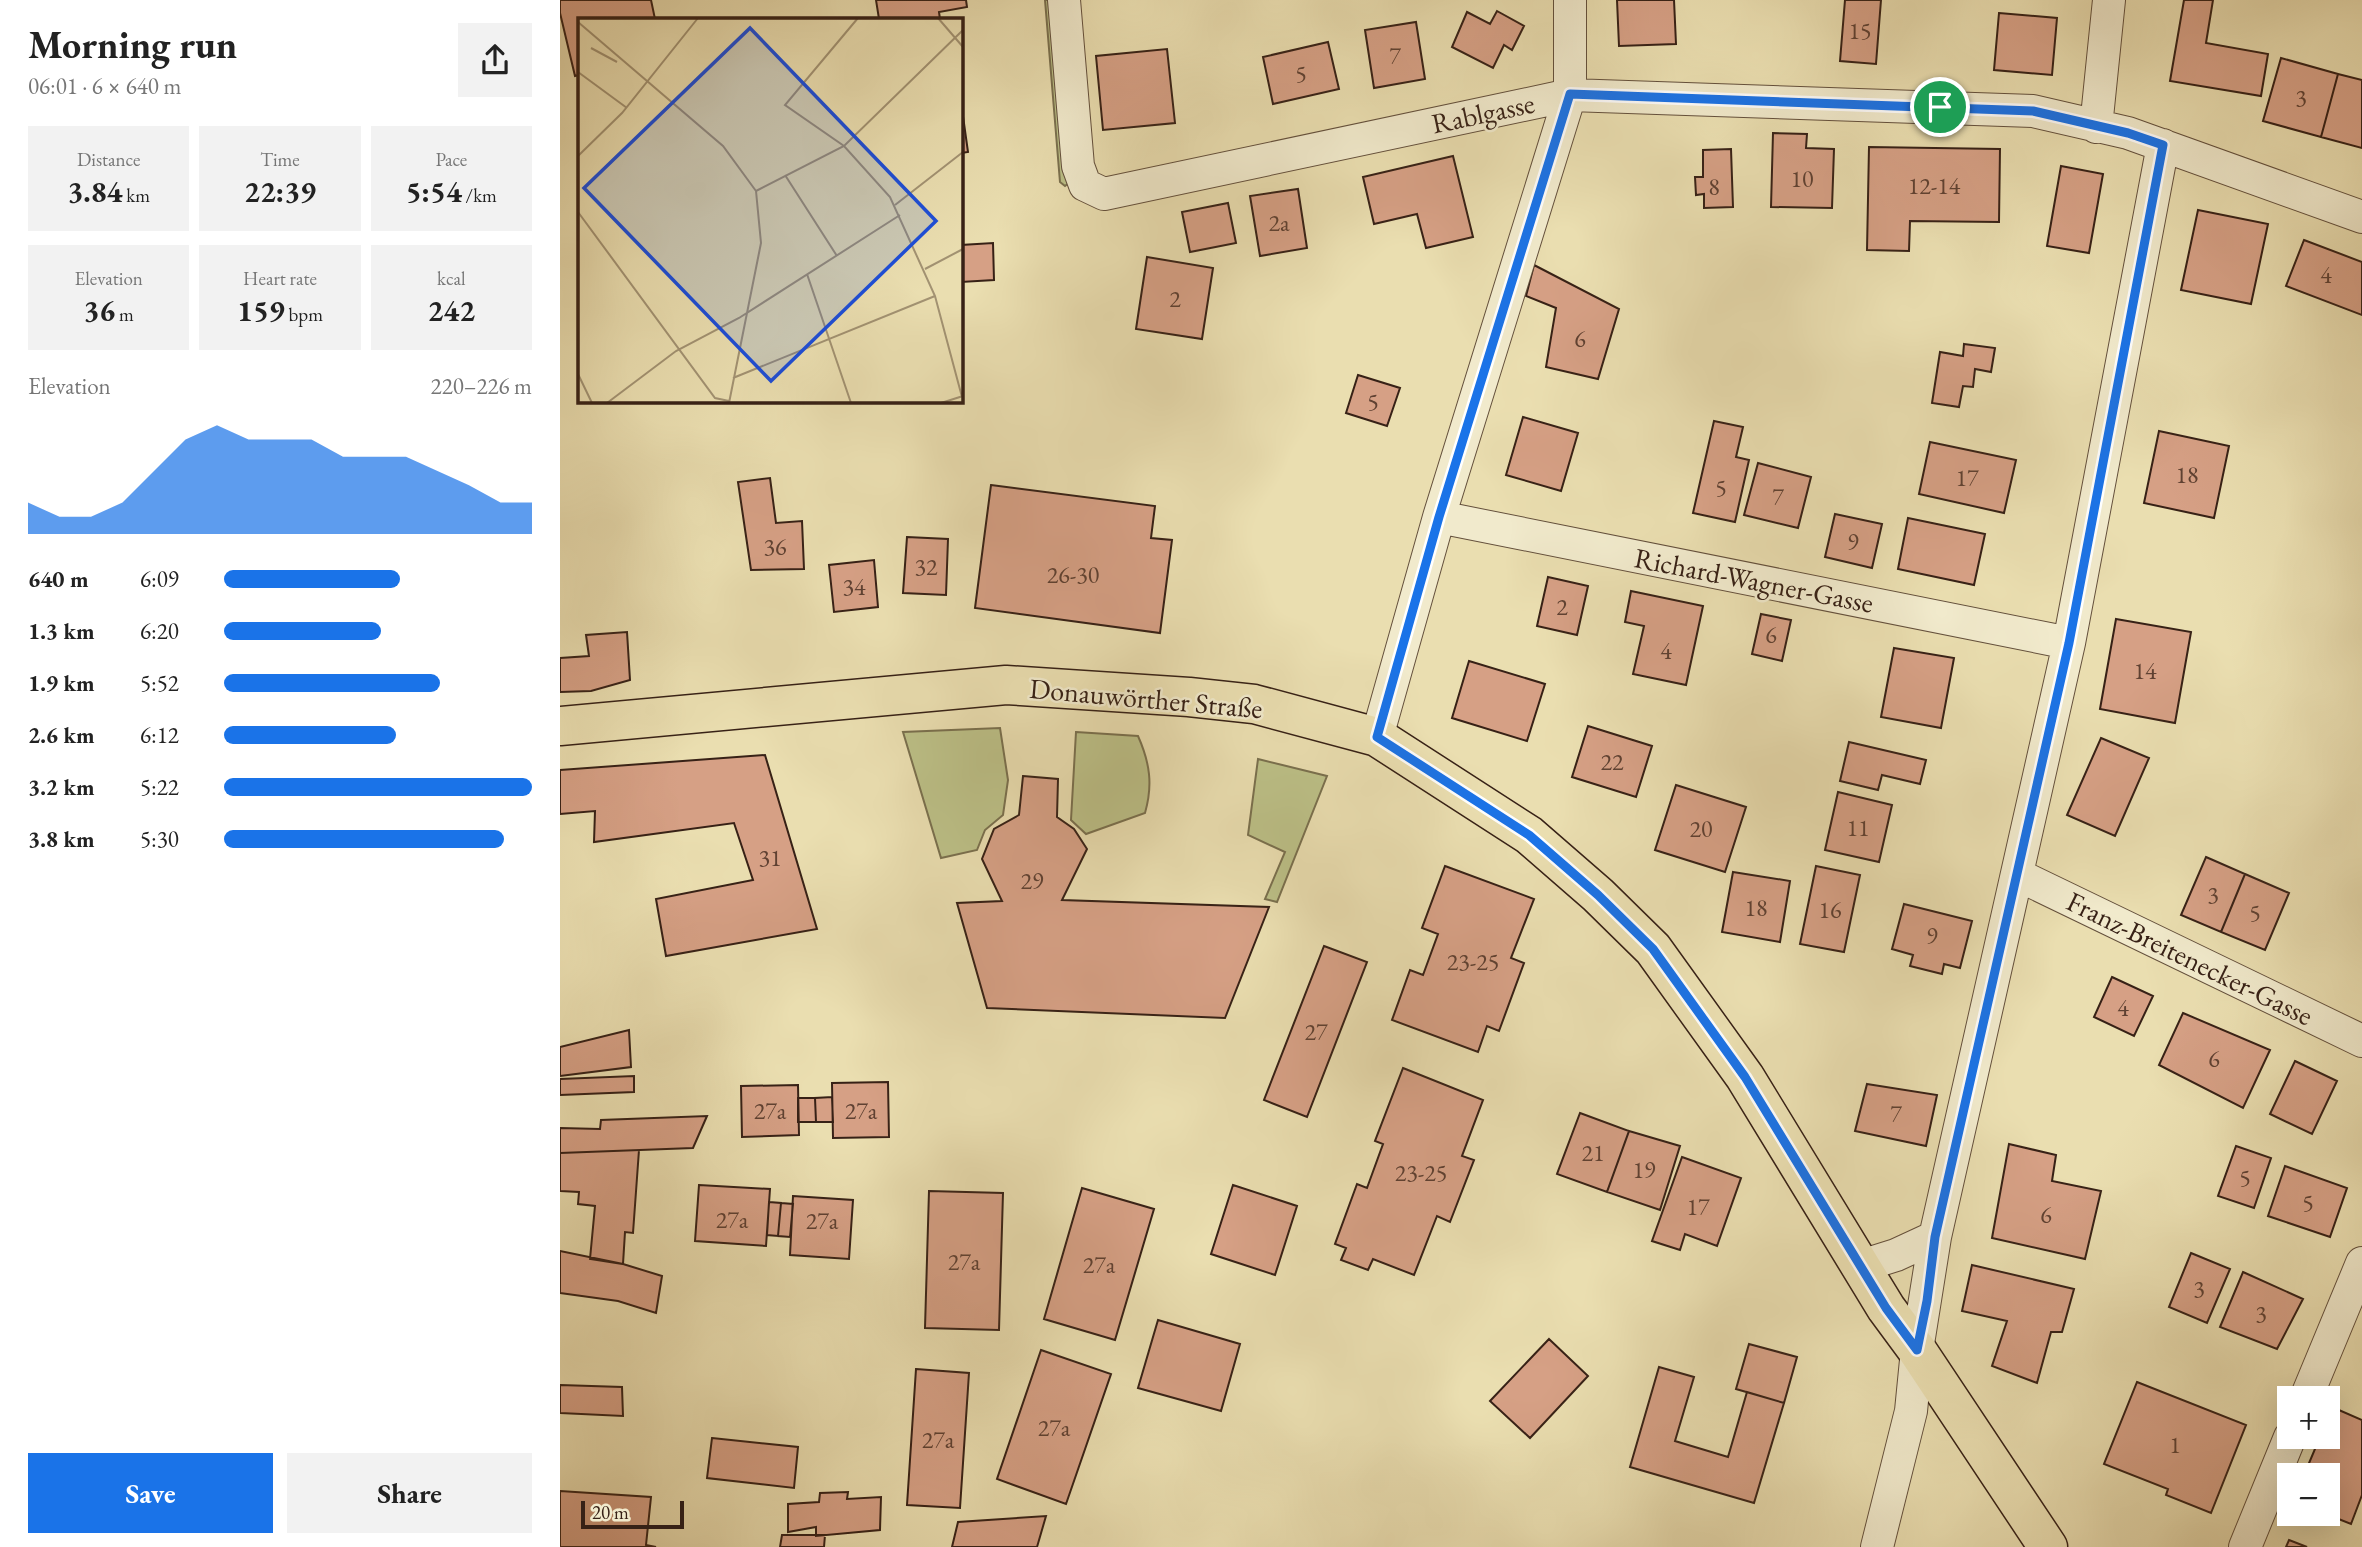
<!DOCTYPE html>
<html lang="en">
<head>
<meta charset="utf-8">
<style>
  body { margin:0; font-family:"EB Garamond",serif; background:#f2f2f2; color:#222; height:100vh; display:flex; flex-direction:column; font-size:26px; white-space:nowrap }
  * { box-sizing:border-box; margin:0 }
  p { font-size:23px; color:#767676 }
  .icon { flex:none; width:38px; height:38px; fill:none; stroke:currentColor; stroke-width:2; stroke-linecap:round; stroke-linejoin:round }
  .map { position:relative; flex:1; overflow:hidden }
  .details { display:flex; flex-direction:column; background:#fff; width:560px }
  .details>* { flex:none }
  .tools { position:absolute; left:1717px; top:1386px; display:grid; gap:14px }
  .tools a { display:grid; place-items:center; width:63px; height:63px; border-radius:0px; background:#fff; box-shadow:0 7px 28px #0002; font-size:35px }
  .scale { position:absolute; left:21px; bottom:18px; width:103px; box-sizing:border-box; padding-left:7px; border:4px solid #372116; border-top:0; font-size:19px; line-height:24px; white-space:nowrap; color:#372116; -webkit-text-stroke:5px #f1eacc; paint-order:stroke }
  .pin { position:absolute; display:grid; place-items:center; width:60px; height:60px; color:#fff; margin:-30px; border:4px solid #fff; border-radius:50%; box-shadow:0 2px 7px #0007 }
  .round { display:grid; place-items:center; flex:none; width:74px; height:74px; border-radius:0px; background:#f2f2f2 }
  .headline { display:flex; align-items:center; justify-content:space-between; height:119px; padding:0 28px }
  h1 { font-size:38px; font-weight:700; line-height:52px }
  .figures { display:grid; grid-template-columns:repeat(3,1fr); gap:10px; height:119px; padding:7px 28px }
  .figures div { display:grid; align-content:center; border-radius:0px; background:#f2f2f2; text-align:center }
  .figures b { font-size:30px; font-weight:700 }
  .figures small { font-size:19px; font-weight:400 }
  .figures p { font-size:19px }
  .chart { height:196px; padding:14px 28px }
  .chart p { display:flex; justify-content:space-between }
  .chart svg { width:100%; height:126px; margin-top:7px; fill:#1a73e8; opacity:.7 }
  .button { display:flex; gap:14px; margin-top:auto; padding:14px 28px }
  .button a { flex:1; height:80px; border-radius:0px; background:#1a73e8; color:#fff; font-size:28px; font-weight:700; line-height:80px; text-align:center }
  .button a+a { background:#f2f2f2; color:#222 }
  ul { padding:0 28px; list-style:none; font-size:23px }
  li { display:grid; grid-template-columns:112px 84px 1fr; align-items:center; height:52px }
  li i { height:18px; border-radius:9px; background:#1a73e8 }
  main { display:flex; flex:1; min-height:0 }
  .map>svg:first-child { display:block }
  .green { fill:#bcc087; stroke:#7a704e; stroke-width:2 }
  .building { fill:#d6a085; stroke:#372116; stroke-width:2 }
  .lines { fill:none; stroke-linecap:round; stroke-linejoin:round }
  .minor-casing { stroke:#64503c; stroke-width:34 }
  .primary-casing { stroke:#372116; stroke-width:41 }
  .minor { stroke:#f1eacc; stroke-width:32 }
  .primary { stroke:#eadeb0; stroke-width:38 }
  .route-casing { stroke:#fff; stroke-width:14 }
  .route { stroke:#1a73e8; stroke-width:9 }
  .labels { text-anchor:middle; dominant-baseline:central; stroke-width:5; stroke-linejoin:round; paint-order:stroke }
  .number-label { font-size:24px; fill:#5f4132 }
  .street-label { font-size:28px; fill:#372116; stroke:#f1eacc }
  .inset-road { fill:none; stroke:#a29272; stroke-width:2 }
  .view { fill:#1d4ed8; fill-opacity:0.15; stroke:#1d4ed8; stroke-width:3.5 }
  .inset-edge { fill:none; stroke:#372116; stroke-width:3.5 }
</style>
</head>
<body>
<main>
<section class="details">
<div class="headline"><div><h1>Morning run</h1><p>06:01 · 6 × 640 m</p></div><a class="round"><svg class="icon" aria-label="share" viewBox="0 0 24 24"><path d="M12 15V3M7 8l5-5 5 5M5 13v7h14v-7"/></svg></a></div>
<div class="figures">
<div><p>Distance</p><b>3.84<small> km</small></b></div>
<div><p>Time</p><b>22:39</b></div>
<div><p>Pace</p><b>5:54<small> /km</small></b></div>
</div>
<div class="figures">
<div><p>Elevation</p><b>36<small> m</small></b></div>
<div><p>Heart rate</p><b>159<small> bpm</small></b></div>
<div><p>kcal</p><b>242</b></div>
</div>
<div class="chart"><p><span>Elevation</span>220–226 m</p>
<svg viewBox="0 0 160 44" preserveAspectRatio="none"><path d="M0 44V33L10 38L20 38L30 33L40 22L50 11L60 6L70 11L80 11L90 11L100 17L110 17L120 17L130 22L140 27L150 33L160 33V44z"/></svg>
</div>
<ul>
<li><b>640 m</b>6:09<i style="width:57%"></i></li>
<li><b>1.3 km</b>6:20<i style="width:51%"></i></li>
<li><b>1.9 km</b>5:52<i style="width:70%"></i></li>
<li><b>2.6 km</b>6:12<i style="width:56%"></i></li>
<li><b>3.2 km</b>5:22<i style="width:100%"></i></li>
<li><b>3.8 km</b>5:30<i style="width:91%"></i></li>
</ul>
<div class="button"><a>Save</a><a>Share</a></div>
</section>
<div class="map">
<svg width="1802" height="1547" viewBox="0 0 1802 1547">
  <rect width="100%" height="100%" fill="#eadeb0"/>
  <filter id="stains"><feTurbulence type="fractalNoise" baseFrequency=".00286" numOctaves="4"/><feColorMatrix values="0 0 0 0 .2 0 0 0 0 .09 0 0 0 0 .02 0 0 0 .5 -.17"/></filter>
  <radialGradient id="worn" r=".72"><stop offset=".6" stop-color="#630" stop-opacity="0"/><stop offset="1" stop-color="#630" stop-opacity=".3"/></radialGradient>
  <path class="green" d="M485,0H497L510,182L505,186L500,182Z
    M440,728L448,780L443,815L425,830L417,850L381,858L343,732Z
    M516,732L578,736C590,763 593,785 585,813L526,834L511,820Z
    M698,759L767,776L717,902L705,899L725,852L688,835Z"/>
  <path class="building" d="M0,0H91L95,19H19V75L15,76L0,13Z
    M316,0H406L407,7L379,12L380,19H319Z
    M1057,0H1114L1116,44L1059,46Z
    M1285,0H1321L1316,64L1280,61Z
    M1624,0H1653L1646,43L1708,54L1701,96L1610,81Z
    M937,11L964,26L952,50L944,45L933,68L892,47L907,12L930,24Z
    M1439,13L1497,18L1492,75L1434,70Z
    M856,22L865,79L814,88L805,30Z
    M768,42L779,89L713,104L703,57Z
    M607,49L615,123L543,130L536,56Z
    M1721,58L1778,74L1761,137L1703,121Z
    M1778,74L1802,80V148L1761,137Z
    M401,102L408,152L401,153Z
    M1213,133L1247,134L1246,148L1274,149L1272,208L1211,207Z
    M1309,147L1440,149L1439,222L1350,221L1349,251L1307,250Z
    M1171,149L1173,207L1144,208V194L1136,195L1135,177H1143V150Z
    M893,156L913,237L866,248L857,214L814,224L803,177Z
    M1501,166L1543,174L1529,253L1487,246Z
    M738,189L747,248L700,256L690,196Z
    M668,203L676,243L630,252L622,212Z
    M1638,210L1708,224L1691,304L1621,290Z
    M1744,240L1802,262V315L1726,286Z
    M433,243L434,280L401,282V245Z
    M587,257L653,268L642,339L576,329Z
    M974,265L1059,309L1038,379L986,367L996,308L966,296Z
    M1404,344L1435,348L1431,372L1415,369L1413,387L1403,386L1399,407L1372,403L1380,352L1403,356Z
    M798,375L840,388L827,426L786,413Z
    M963,417L1018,433L1001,491L946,475Z
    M1154,421L1183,427L1176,457L1189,460L1175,522L1133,513Z
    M1599,431L1669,446L1654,518L1584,503Z
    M1370,442L1456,460L1444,513L1359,494Z
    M1198,463L1251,477L1238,528L1184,515Z
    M210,478L216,523L242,521L244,569L191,570L178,482Z
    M431,485L595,506L591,538L612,540L600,633L415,608Z
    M1275,514L1322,524L1312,568L1265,557Z
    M1348,518L1425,534L1414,585L1338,569Z
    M347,537L388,539L386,595L343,593Z
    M314,560L318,607L274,612L269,565Z
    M988,577L1028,586L1017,635L977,626Z
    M1071,591L1143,606L1126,685L1073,674L1084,626L1065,622Z
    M1201,614L1231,620L1222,661L1192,654Z
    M1556,619L1631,632L1615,723L1540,709Z
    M67,632L70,680L31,691L0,692V658L29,656L26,635Z
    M1334,648L1394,658L1381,728L1321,717Z
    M909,661L985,684L967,741L892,718Z
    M1028,726L1092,746L1076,797L1012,777Z
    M1541,738L1589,758L1555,836L1507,815Z
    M1289,742L1366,760L1360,784L1322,775L1318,790L1280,781Z
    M205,755L257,929L106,956L96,899L193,880L174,823L34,842L35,811L0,814V770Z
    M463,776L498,779L497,817L514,829L527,849L502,900L709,907L665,1018L427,1008L397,903L442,901L422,859L434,829L459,815Z
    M1116,785L1186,807L1165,872L1095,850Z
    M1278,792L1332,805L1319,862L1265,850Z
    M1646,857L1685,874L1661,932L1621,915Z
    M885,866L974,899L951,958L964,963L939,1031L927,1026L918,1052L832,1020L850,970L863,975L878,934L862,928Z
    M1256,866L1300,875L1284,952L1240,944Z
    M1173,872L1230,881L1220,942L1162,932Z
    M1685,874L1729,893L1705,950L1661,932Z
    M1344,904L1412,921L1400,968L1384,964L1382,974L1350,966L1353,955L1332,949Z
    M764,946L807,962L747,1117L704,1100Z
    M1552,977L1593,996L1574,1036L1534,1017Z
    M1623,1013L1710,1050L1683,1108L1599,1065Z
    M69,1030L71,1067L0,1076V1047Z
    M1735,1061L1777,1081L1752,1134L1710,1114Z
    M843,1068L923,1100L902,1156L914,1160L890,1222L877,1216L854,1275L813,1259L808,1270L781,1260L786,1248L775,1244L797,1184L807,1188L823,1144L815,1141Z
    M74,1076V1092L0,1095V1079Z
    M328,1082L329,1137L273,1138L272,1083Z
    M1307,1084L1377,1095L1366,1146L1295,1131Z
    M238,1085L239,1135L182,1137L181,1086Z
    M272,1097L273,1122H256L255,1098Z
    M238,1098H255L256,1122H238Z
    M1020,1113L1069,1131L1047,1192L997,1174Z
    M147,1116L133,1148L0,1153V1128L40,1129L41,1120Z
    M1069,1131L1120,1146L1100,1210L1047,1192Z
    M1449,1144L1496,1155L1492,1181L1541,1191L1525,1259L1432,1238Z
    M1676,1146L1711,1158L1694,1208L1658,1196Z
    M79,1150L73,1233L65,1232L63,1264L30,1259L35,1206L18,1204L19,1192L0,1191V1153Z
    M1122,1157L1181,1178L1157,1246L1125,1234L1120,1250L1092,1241Z
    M1725,1166L1787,1188L1770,1237L1708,1216Z
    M139,1185L210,1189L206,1246L135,1241Z
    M673,1185L737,1206L715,1275L651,1254Z
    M522,1188L594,1209L555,1340L484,1319Z
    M369,1191L443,1193L439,1330L365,1328Z
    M233,1196L293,1200L289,1259L230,1255Z
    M209,1202L221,1203L218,1236L207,1235Z
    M221,1203L233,1204L230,1237L218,1236Z
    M0,1251L63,1264L102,1276L96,1313L58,1301L0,1293Z
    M1631,1253L1670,1269L1647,1323L1609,1307Z
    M1412,1265L1514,1289L1502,1332H1491L1477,1383L1432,1366L1447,1321L1402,1311Z
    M1683,1272L1743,1299L1717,1349L1660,1327Z
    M598,1320L680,1344L661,1411L578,1388Z
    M989,1339L1028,1376L970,1438L930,1401Z
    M1189,1344L1237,1357L1224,1403L1176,1389Z
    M481,1350L551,1374L506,1504L437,1479Z
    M1099,1367L1134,1377L1115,1441L1168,1457L1187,1392L1224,1403L1194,1503L1070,1467Z
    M356,1369L409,1373L400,1508L347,1505Z
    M1577,1382L1686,1425L1651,1513L1606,1495L1608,1489L1544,1464Z
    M0,1385L62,1387L63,1416L0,1413Z
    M1772,1407L1802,1420V1495L1791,1524L1766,1514L1768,1475H1744L1760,1437H1768V1418Z
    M152,1438L238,1447L234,1488L147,1478Z
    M0,1491L91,1497L86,1545L96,1547H0Z
    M288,1492L287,1499L321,1497L320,1530L256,1536V1527L228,1532V1504L259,1502L260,1493Z
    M486,1516L477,1547H392L398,1522Z
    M222,1535H265L264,1547H220Z
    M1729,1540L1747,1547H1726Z"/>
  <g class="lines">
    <defs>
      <path id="minor" d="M504,0L518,166L525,185L544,194L1010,95L1473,111L1568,133L1802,217
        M1536,127L1549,0
        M879,517L1509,643
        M817,737L879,517L1010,95V0
        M1458,875L1802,1041
        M1301,1266L1336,1255L1375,1237
        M1746,1398L1802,1263
        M1317,1547L1351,1411L1357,1350L1375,1237L1509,643L1603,145
        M1685,1547L1730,1437"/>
      <path id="primary" d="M0,726L446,685L629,697L694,704L817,737L969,835L1038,895L1093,949L1185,1077L1326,1308L1357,1350L1488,1547"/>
    </defs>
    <use href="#minor" class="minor-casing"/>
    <use href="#primary" class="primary-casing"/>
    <use href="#minor" class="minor"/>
    <use href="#primary" class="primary"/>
  </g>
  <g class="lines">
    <defs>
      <path id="route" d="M1010,94L1473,111L1568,133L1603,145L1509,643L1375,1237L1367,1301L1357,1350L1326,1308L1185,1077L1093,949L1038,895L969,835L817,737L879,517Z"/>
    </defs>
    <use href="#route" class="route-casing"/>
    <use href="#route" class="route"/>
  </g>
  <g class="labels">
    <g class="number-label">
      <text x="1300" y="30">15</text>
      <text x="835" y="55">7</text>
      <text x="741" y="73">5</text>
      <text x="1741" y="97">3</text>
      <text x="1242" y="178">10</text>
      <text x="1374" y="185">12-14</text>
      <text x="1154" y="186">8</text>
      <text x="719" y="222">2a</text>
      <text x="1766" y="274">4</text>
      <text x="615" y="298">2</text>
      <text x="1020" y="338">6</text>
      <text x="813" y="401">5</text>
      <text x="1627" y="474">18</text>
      <text x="1407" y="477">17</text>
      <text x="1161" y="487">5</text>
      <text x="1218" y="496">7</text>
      <text x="1293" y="541">9</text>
      <text x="215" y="546">36</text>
      <text x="366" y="566">32</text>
      <text x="513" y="574">26-30</text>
      <text x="294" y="586">34</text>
      <text x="1002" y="606">2</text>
      <text x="1211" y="634">6</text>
      <text x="1106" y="650">4</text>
      <text x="1585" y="670">14</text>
      <text x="1052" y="761">22</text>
      <text x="1298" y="827">11</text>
      <text x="1141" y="828">20</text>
      <text x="210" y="857">31</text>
      <text x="472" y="880">29</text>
      <text x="1653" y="894">3</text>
      <text x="1196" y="907">18</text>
      <text x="1270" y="909">16</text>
      <text x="1695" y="912">5</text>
      <text x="1372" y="935">9</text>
      <text x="913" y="961">23-25</text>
      <text x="1563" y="1007">4</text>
      <text x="756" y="1031">27</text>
      <text x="1654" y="1058">6</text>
      <text x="210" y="1110">27a</text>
      <text x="301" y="1110">27a</text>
      <text x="1336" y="1113">7</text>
      <text x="1033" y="1152">21</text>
      <text x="1084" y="1169">19</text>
      <text x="861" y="1172">23-25</text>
      <text x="1685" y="1177">5</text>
      <text x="1748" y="1202">5</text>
      <text x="1138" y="1206">17</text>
      <text x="1486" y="1214">6</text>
      <text x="172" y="1219">27a</text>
      <text x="262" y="1220">27a</text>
      <text x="404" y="1261">27a</text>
      <text x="539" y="1264">27a</text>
      <text x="1639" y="1288">3</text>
      <text x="1701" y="1313">3</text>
      <text x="494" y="1427">27a</text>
      <text x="378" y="1439">27a</text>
      <text x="1615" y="1444">1</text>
    </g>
    <g class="street-label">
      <text transform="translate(923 113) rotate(-12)">Rablgasse</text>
      <text transform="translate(1194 580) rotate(11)">Richard-Wagner-Gasse</text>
      <text transform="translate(586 698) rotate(5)">Donauwörther Straße</text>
      <text transform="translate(1630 958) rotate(26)">Franz-Breitenecker-Gasse</text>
    </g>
  </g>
  <g transform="translate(18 18)">
    <rect width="385" height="385" fill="#eadeb0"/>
    <path class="inset-road" d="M280,0L207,87L266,128L312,179L357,278L384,379M360,0L385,29M0,4L145,128L178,173L183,225L151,385M13,30L39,44M0,54L49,90M0,138L44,95L120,0M207,157L259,238M178,173L266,128L385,12M317,187L385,134M0,194L137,380L151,383M347,251L385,231M229,256L273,385M0,356L14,385M155,360L357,278M29,385L98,333L161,300L322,197M363,385L385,378"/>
    <path class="view" d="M172,10L358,203L193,363L6,170Z"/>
    <rect width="385" height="385" class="inset-edge"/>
  </g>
  <rect width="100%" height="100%" filter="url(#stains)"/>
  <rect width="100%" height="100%" fill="url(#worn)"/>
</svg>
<div class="tools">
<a>+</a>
<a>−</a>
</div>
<div class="scale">20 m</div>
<div class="pin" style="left:1380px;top:107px;background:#1e9e55"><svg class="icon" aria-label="arrive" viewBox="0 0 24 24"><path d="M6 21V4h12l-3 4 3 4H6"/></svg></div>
</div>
</main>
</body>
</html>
